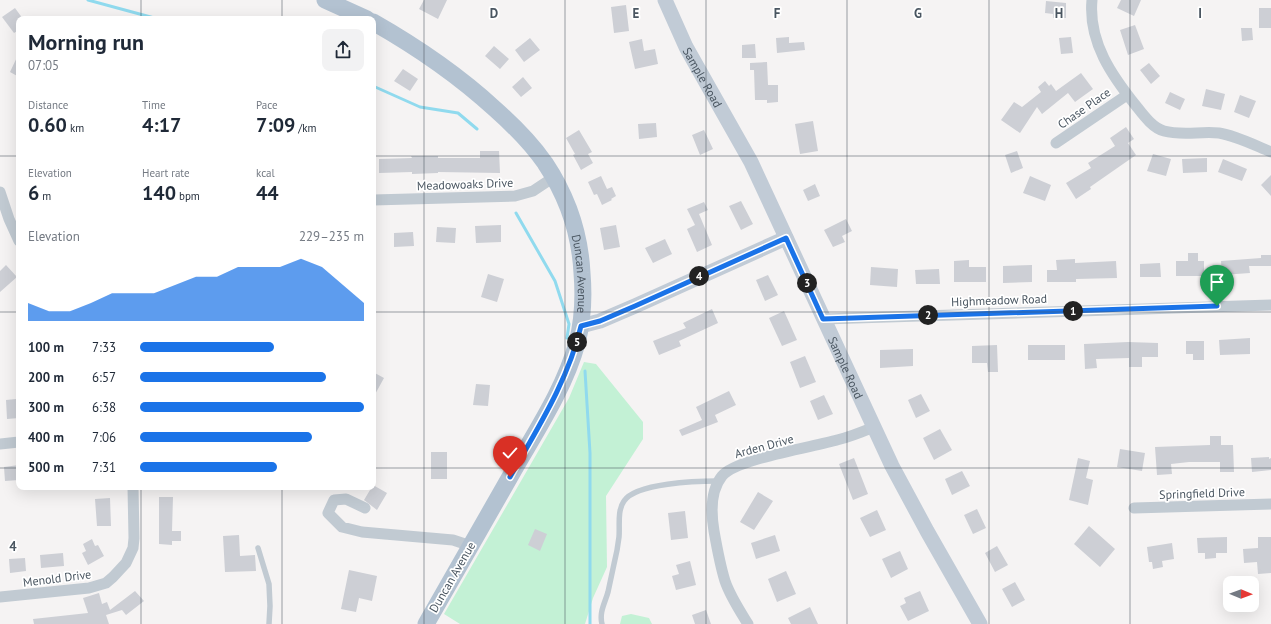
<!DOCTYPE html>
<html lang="en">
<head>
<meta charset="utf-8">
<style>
  body { margin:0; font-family:"PT Sans",sans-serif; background:#f2f2f3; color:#1f2937; height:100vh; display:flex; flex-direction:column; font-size:15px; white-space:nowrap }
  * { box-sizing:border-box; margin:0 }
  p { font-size:13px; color:#747a83 }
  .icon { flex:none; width:22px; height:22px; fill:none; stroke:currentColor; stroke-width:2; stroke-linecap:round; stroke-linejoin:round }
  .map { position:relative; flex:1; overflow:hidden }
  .panel { position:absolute; left:16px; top:16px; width:360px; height:474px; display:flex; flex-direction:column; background:#fff; border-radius:8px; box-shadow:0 4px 16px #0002 }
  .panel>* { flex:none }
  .needle { width:26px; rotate:91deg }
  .buttons { position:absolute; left:1223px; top:576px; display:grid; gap:8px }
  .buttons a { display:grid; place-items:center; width:36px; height:36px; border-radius:8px; background:#fff; box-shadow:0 4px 16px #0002; font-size:20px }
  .pin { position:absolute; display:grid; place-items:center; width:34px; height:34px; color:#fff; margin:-41px -17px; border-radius:50% 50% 50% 0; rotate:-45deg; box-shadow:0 0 4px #0007 }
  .pin .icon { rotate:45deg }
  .km { position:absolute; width:20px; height:20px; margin:-10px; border-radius:50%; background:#222; color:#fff; font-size:11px; line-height:20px; text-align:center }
  .round { display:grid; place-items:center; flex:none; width:42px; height:42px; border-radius:8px; background:#f2f2f3 }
  .headline { display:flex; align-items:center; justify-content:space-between; height:68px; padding:0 12px }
  h1 { font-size:22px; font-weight:800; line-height:30px }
  .metrics { display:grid; grid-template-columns:repeat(3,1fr); gap:6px; height:68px; padding:4px 12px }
  .metrics div { display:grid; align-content:center }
  .metrics b { font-size:20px; font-weight:800 }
  .metrics small { font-size:11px; font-weight:400 }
  .metrics p { font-size:11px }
  .chart { height:112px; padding:8px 12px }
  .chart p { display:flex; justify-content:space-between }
  .chart svg { width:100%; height:72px; margin-top:4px; fill:#1a73e8; opacity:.7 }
  ul { padding:0 12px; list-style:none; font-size:13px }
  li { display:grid; grid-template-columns:64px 48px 1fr; align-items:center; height:30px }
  li i { height:10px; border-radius:5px; background:#1a73e8 }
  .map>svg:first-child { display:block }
  .green { fill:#c3f1d5 }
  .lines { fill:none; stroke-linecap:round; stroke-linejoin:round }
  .stream { stroke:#90daee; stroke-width:3 }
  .building { fill:#cdcfd5 }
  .lane { stroke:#c1cad2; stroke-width:5.5 }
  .street { stroke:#c1cad2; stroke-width:11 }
  .secondary { stroke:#c1cbd6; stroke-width:15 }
  .primary { stroke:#b3c2d1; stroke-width:17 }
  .route-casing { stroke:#fff; stroke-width:8 }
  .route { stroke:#1a73e8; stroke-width:5 }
  .grid { fill:none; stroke:#4a5661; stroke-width:1; stroke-opacity:0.55 }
  .labels { text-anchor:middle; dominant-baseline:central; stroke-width:3.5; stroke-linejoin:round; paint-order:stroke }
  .street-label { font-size:12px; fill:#4a5661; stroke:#fff }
  .grid-label { font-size:13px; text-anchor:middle; font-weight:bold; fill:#4a5661; stroke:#fff; stroke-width:3.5; stroke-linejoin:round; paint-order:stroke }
</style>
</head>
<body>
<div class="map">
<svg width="1271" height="624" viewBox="0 0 1271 624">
  <rect width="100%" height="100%" fill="#f5f3f3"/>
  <path class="green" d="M584,362L596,364L643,422V439L606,496L607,567L593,598L585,624H460L444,614L569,398Z
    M631,614L649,618L652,624H620L622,616Z"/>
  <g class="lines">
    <path class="stream" d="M88,0L158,19
      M373,86L420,107L458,113L477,129
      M516,213L555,281L569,324L567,338
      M585,371L590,453V624"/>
  </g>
  <path class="building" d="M424,0H447L438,19L419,9Z
    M1121,0H1141L1134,16L1117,8Z
    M1046,1L1066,3V18H1053V14L1045,13Z
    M626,5L629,31L614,33L611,7Z
    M15,8L23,19H19V30L14,33L2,17Z
    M1259,8H1271V28H1259Z
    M1135,25L1144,49L1128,55L1120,30Z
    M1241,28H1252L1253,40L1242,41Z
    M789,37V43L804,42L805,50L777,53L776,38Z
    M1071,37L1073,53L1061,54L1059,38Z
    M530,38L540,50L524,62L515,50Z
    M642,39L644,51L655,49L658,64L635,69L629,42Z
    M755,44L756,58H742V45Z
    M494,46L509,59L500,69L485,56Z
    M19,53V77L10,72Z
    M767,62L768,85H778V102L767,103V100H755L754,70H750V63Z
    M1149,63L1160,76L1151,84L1140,70Z
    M403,69L418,79L410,91L394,81Z
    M1081,73L1093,89L1075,102L1068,93L1042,114L1037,107L1020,133L1001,120L1014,102L1022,107L1041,92L1038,87L1045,81L1049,86L1051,84L1056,91Z
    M523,77L532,88L521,97L512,87Z
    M1206,89L1225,94L1221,110L1202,106Z
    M1170,92L1185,99L1180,110L1165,103Z
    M1240,95L1256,101L1249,118L1234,112Z
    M813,121L818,151L800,154L795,124Z
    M656,123L657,137L639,139L638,124Z
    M1126,127L1134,139L1128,143L1136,155L1090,187L1091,189L1076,199L1066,183L1091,168L1088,163L1115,146L1110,138Z
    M579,130L592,152L588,154L593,163L581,170L573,155L575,154L566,138Z
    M704,130L713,149L700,155L692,135Z
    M480,151H499L500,173L438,172V173L412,174V172L379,173V159L412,158L411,156H438V158H480Z
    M1017,151L1023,168L1011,173L1005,155Z
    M1153,154L1171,159L1166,176L1147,171Z
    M1207,158V172L1183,173L1182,159Z
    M1223,159L1247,169L1242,181L1218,172Z
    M1271,175V196L1261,185Z
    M601,176L607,189L612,187L616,196L611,199L612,200L602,205L597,194L594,195L588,182Z
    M1030,176L1051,185L1045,201L1023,193Z
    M815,184L820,196L808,201L803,190Z
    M741,201L753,224L741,230L729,206Z
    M704,202L708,210L699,214L712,245L697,252L687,229L695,225L687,209Z
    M846,219L852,231L842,236L845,242L833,247L824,230Z
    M501,225V242L476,243L475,226Z
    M616,225L620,247L604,250L600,228Z
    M437,227L456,228L455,243L436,242Z
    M413,232L414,246L394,247V233Z
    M665,239L672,254L653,263L645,248Z
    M1188,253H1198V261H1204V276H1176V261H1188Z
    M1261,255H1271V266H1249L1250,273L1222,275L1221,261L1261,258Z
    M1075,259V263L1116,261L1117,278L1076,279V282H1047V270H1057L1056,260Z
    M969,260V267H986V282H954V261Z
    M1160,263L1161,277H1140V264Z
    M6,265L17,277L0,292V271Z
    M1032,265V282L1003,283V266Z
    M871,267L898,269L897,287L870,285Z
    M939,269L940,284H916L915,270Z
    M488,274L504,279L497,302L481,297Z
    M768,275L778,295L765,301L756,280Z
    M712,309L718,323L679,341L681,346L659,355L653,341L686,328L683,323Z
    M784,311L797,340L782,346L769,318Z
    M1250,338V354L1220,355L1219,340Z
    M1186,341H1204V360H1193V354H1186Z
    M1128,342L1158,343V357H1142V367H1129V358L1096,359L1097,368L1085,369L1084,344Z
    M997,345L998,372H988L987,363H972V346Z
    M1028,345H1065V360H1028Z
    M913,349V366L880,368V350Z
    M805,356L816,382L800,388L790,362Z
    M373,372L384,378L373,398Z
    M476,384L490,385L488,406L473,405Z
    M729,391L736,405L715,415L718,422L682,436L679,430L702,420L696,407Z
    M921,394L930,411L916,418L908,400Z
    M824,395L833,414L818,420L810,401Z
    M16,399V404H19V418L7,419L6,400Z
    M940,429L952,450L934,460L923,438Z
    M1210,436H1221V445H1233L1234,472H1220V462H1189L1171,464L1172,474L1157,475L1155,447L1210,445Z
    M1120,449L1145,453L1142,471L1117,467Z
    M431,452H447V479H431Z
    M1269,457V459L1271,458V470L1252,472L1251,458Z
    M854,458L868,494L853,500L839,464Z
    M1078,458L1090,461L1086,478L1093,480L1088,505L1069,500Z
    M19,465V480L5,481L4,467Z
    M962,471L970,486L952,495L945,479Z
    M373,485L387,493L377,510L364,500Z
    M758,492L773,501L754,530L740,522Z
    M159,497H173L172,531H181V541H172V545L159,544Z
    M110,498L111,526H97L95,499Z
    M977,509L986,528L973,534L964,515Z
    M877,510L886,530L870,537L860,518Z
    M685,511L688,538L671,540L668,513Z
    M1089,526L1115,549L1100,567L1074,544Z
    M535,529L547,534L540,551L528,545Z
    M239,535L240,556L255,555L256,571L225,572L223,536Z
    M775,535L780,551L756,559L751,543Z
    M1227,537V553H1216V558L1205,559V553H1198L1197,538Z
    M1258,537H1271V573L1258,574L1257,562L1244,563L1243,549L1258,548Z
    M92,539L95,546L98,545L104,556L88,565L82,553L86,551L83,544Z
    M1172,543L1174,559L1162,561L1163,567L1153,569L1152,562H1149L1147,547Z
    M997,546L1008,565L995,572L985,553Z
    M900,551L908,569L891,578L882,559Z
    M63,553L64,566L41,568L40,555Z
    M25,558L26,571L10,573L9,559Z
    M690,561L696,585L676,590L672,576L679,574L676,565Z
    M349,570L377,576L372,601L359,598L356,612L341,609Z
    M786,571L796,594L777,602L768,579Z
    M1015,582L1025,600L1012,607L1002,589Z
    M135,591L144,601L126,615L122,610L106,615L109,624H34L33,619L88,613L83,598L99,593L102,604L107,602L110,610Z
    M920,591L929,611L908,621L900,606L906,603L904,598Z
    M810,607L818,624H791L788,618Z
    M706,610L711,624H695L692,615Z"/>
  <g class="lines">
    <path class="lane" d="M258,548L269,584L270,606L269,624
      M602,624C599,612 605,603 608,592C610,583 612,573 614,564C616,556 618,546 619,537C620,526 617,511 624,501C636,483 697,481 718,481"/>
    <path class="street" d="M1092,0C1088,42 1112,76 1137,107C1144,116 1153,128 1164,131C1182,136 1201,131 1219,133C1237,136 1254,145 1271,152
      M1056,143L1127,95
      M0,192L9,219L19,241
      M373,200L515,196L533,191L554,177
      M823,319L1271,305
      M0,444L19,442
      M365,508L346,499L334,500L328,513L342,527L362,532L453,540L465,544L468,550
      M1134,508L1271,504
      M0,597L89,588L106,583L113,577L126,563L133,548L134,538L133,487
      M748,624C740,611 730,596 725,581C720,565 717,548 714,531C711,513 710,491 722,476C735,459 813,447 837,440C850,437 862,432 874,427"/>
    <g class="secondary">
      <path id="s1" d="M665,0L686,47L751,162L892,466L927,531L980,624"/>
      <path d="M581,326L600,321L635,306L786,238"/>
    </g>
    <g class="primary">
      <path d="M325,0L367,19"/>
      <path id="s2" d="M373,22C417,47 458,75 495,109C513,125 531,143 545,163C567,196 580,234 582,273C584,297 583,320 577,343C565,387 538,428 515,468C485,520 456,572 426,624"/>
    </g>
  </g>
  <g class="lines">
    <defs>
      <path id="route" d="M510,477C537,429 568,381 581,326L600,321L635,306L786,238L823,319L1217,306"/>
    </defs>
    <use href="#route" class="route-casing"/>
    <use href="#route" class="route"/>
  </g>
  <path class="grid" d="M141,0V19M282,0V19M424,0V624M565,0V624M706,0V624M847,0V624M989,0V624M1130,0V624M0,156H19M373,156H1271M0,312H19M373,312H1271M0,468H19M373,468H1271M141,487V624M282,487V624"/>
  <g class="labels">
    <g class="street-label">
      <text stroke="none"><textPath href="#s1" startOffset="86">Sample Road</textPath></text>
      <text transform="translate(1084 108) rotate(-35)">Chase Place</text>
      <text transform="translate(465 184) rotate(-2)">Meadowoaks Drive</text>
      <text stroke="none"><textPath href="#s2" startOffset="342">Duncan Avenue</textPath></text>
      <text transform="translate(999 300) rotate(-2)">Highmeadow Road</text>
      <text stroke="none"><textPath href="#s1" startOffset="410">Sample Road</textPath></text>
      <text transform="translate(764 446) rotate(-15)">Arden Drive</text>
      <text transform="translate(1202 493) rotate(-2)">Springfield Drive</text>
      <text transform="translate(452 577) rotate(-60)">Duncan Avenue</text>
      <text transform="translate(57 578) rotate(-7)">Menold Drive</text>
    </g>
  </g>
  <g class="grid-label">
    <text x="494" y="18">D</text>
    <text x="636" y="18">E</text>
    <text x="777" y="18">F</text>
    <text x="918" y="18">G</text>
    <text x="1059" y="18">H</text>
    <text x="1200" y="18">I</text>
    <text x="13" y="551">4</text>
  </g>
</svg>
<div class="buttons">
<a><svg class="needle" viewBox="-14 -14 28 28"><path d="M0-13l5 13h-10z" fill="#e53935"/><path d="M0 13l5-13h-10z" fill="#747a83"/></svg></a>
</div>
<div class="pin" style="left:1217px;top:306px;background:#1e9e55"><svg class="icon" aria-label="arrive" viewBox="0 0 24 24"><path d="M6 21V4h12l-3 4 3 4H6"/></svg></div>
<div class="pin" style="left:510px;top:477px;background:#d93025"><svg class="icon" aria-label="check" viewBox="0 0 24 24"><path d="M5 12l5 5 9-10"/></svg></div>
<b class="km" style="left:1073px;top:311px">1</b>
<b class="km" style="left:928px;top:315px">2</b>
<b class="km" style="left:807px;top:283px">3</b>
<b class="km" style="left:699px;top:276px">4</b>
<b class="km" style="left:577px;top:342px">5</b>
<section class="panel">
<div class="headline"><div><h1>Morning run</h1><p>07:05</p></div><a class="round"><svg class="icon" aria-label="share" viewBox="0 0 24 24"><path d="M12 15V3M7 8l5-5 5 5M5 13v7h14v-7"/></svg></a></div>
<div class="metrics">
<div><p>Distance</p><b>0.60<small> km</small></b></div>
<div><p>Time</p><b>4:17</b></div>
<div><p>Pace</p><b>7:09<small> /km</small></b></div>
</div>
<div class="metrics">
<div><p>Elevation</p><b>6<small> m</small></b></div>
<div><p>Heart rate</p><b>140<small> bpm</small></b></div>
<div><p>kcal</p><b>44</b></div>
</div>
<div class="chart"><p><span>Elevation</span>229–235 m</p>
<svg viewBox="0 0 160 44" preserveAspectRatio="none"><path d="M0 44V33L10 38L20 38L30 33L40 27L50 27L60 27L70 22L80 17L90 17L100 11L110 11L120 11L130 6L140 11L150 22L160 33V44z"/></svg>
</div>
<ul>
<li><b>100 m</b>7:33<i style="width:60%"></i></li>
<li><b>200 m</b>6:57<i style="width:83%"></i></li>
<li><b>300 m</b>6:38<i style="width:100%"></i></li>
<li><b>400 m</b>7:06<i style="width:77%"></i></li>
<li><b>500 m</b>7:31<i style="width:61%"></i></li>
</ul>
</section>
</div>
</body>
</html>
